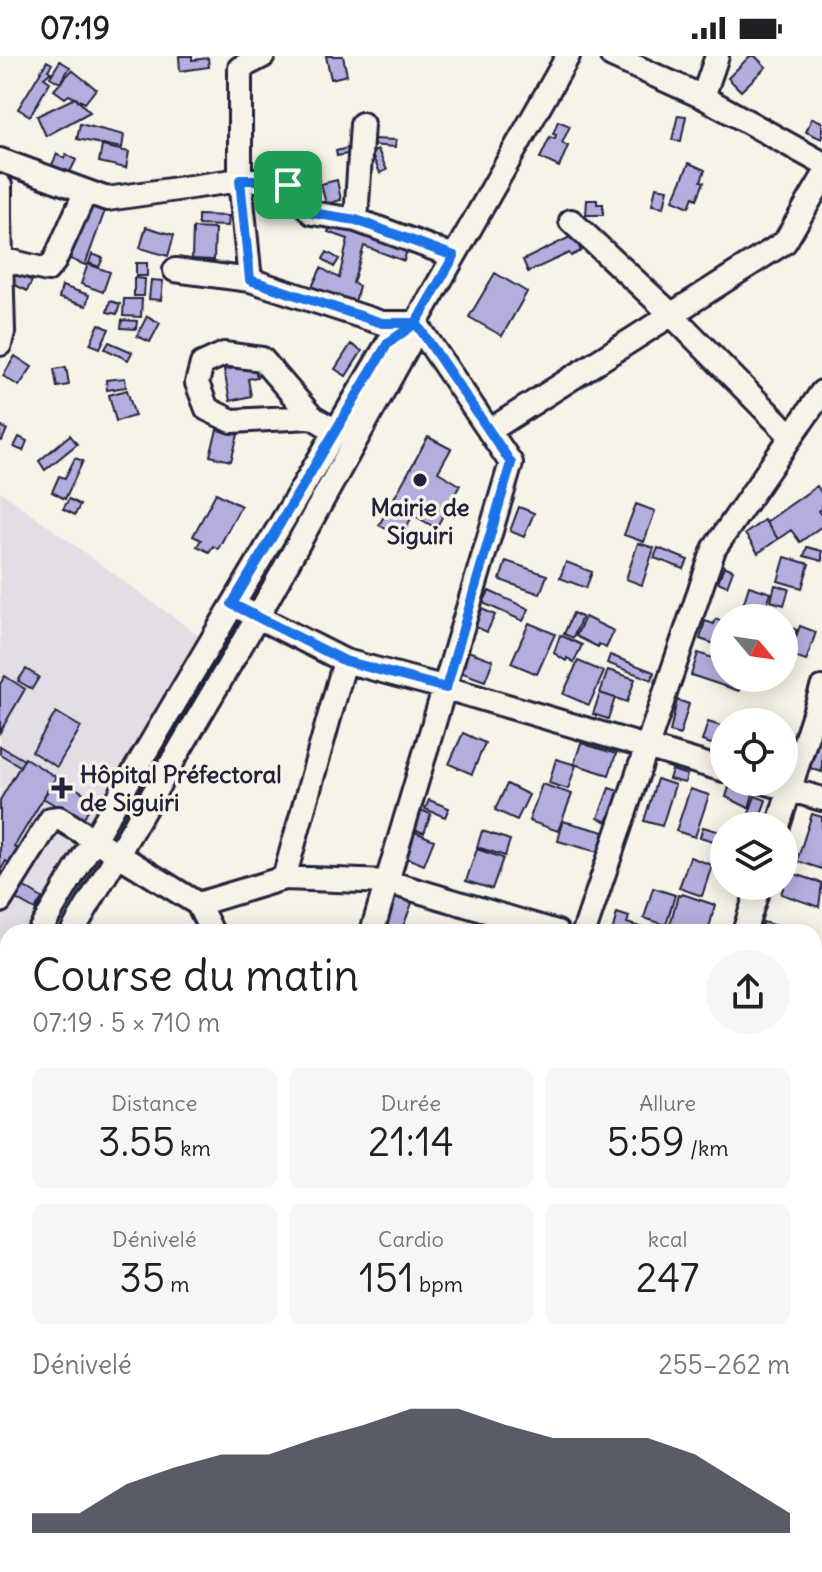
<!DOCTYPE html>
<html lang="fr">
<head>
<meta charset="utf-8">
<style>
  body { margin:0; font-family:Delius,sans-serif; background:#f6f6f6; color:#202124; height:100vh; display:flex; flex-direction:column; font-size:30px; white-space:nowrap }
  * { box-sizing:border-box; margin:0 }
  p { font-size:26px; color:#757577 }
  .icon { flex:none; width:44px; height:44px; fill:none; stroke:currentColor; stroke-width:2; stroke-linecap:round; stroke-linejoin:round }
  .map { position:relative; flex:1; overflow:hidden }
  .details { position:absolute; left:0px; top:868px; width:822px; height:648px; display:flex; flex-direction:column; background:#fff; border-radius:24px 24px 0 0; box-shadow:0 4px 20px #0003 }
  .details>* { flex:none }
  .needle { width:52px; rotate:119deg }
  .tools { position:absolute; left:710px; top:548px; display:grid; gap:16px }
  .tools a { display:grid; place-items:center; width:88px; height:88px; border-radius:50%; background:#fff; box-shadow:0 4px 20px #0003; font-size:40px }
  .pin { position:absolute; display:grid; place-items:center; width:68px; height:68px; color:#fff; margin:-34px; border-radius:16px; box-shadow:0 4px 12px #0006 }
  .round { display:grid; place-items:center; flex:none; width:84px; height:84px; border-radius:42px; background:#f6f6f6 }
  .overview { display:flex; align-items:center; justify-content:space-between; height:136px; padding:0 32px }
  h1 { font-size:44px; font-weight:600; line-height:60px }
  .metrics { display:grid; grid-template-columns:repeat(3,1fr); gap:12px; height:136px; padding:8px 32px }
  .metrics div { display:grid; align-content:center; border-radius:12px; background:#f6f6f6; text-align:center }
  .metrics b { font-size:40px; font-weight:600 }
  .metrics small { font-size:22px; font-weight:400 }
  .metrics p { font-size:22px }
  .chart { height:224px; padding:16px 32px }
  .chart p { display:flex; justify-content:space-between }
  .chart svg { width:100%; height:144px; margin-top:8px; fill:#111827; opacity:.7 }
  .status { display:flex; justify-content:space-between; align-items:center; height:56px; padding:0 40px; background:#fff; direction:ltr }
  .status svg { height:22px; fill:currentColor }
  .map>svg:first-child { display:block }
  .built { fill:#e3dee5 }
  .building { fill:#b4aedf; stroke:#22223b; stroke-width:2 }
  .lines { fill:none; stroke-linecap:round; stroke-linejoin:round }
  .minor-casing { stroke:#22223b; stroke-width:28 }
  .minor { stroke:#f7f3e8; stroke-width:22 }
  .route-casing { stroke:#fff; stroke-width:16 }
  .route { stroke:#1a73e8; stroke-width:10 }
  .poi-dot { fill:#22223b; stroke:#f7f3e8; stroke-width:3 }
  .labels { text-anchor:middle; dominant-baseline:central; stroke-width:7; stroke-linejoin:round; paint-order:stroke }
  .poi-label { font-size:24px; font-weight:bold; fill:#22223b; stroke:#f7f3e8 }
</style>
</head>
<body>
<div class="status"><b>07:19</b><svg viewBox="0 0 49 12"><path d="M0 12V9h3v3zM5 12V6h3v6zM10 12V3h3v9zM15 12V0h3v12zM26 1h20v11H26zM47 4h2v5h-2z"/></svg></div>
<div class="map">
<svg width="822" height="1516" viewBox="0 0 822 1516">
  <rect width="100%" height="100%" fill="#f7f3e8"/>
  <filter id="ink" filterUnits="userSpaceOnUse"><feTurbulence type="fractalNoise" baseFrequency=".0125" numOctaves="2"/><feDisplacementMap in="SourceGraphic" scale="16" xChannelSelector="R" yChannelSelector="G"/><feConvolveMatrix kernelMatrix="1 2 1 2 8 2 1 2 1" color-interpolation-filters="sRGB"/></filter>
  <g filter="url(#ink)">
    <path class="built" d="M0,435L209,587L39,876H8V928L0,941Z"/>
    <path class="building" d="M179,0H192V4L208,2L209,11L180,15Z
      M326,0H343L347,19L331,23Z
      M750,0H755L766,11L741,35L728,22Z
      M47,5L52,8L48,14L51,16L44,22L50,26L30,60L18,53Z
      M60,5L70,11L60,27L50,21Z
      M72,14L96,33L85,47L69,39L65,42L54,34Z
      M75,42L90,56L46,80L37,60Z
      M678,59L686,60L681,85L672,84Z
      M812,62L822,66V83L806,76Z
      M558,65L570,70L562,87L568,90L559,111L540,102L550,81L555,83L556,79L553,78Z
      M80,68L124,79L122,92L77,83Z
      M371,83L396,84L395,91L370,89Z
      M102,90L129,96L126,112L99,106Z
      M351,91L352,97L337,100L336,95Z
      M378,94L387,114L380,117L371,97Z
      M57,98L64,102L66,98L76,104L70,116L75,118L72,124L50,113Z
      M298,107H303V129L298,130Z
      M689,107L705,114L701,125L704,126L697,143L693,141L689,151L673,144Z
      M306,110H312V132H306Z
      M319,112V133L314,132L313,113Z
      M337,124L341,144L326,148L321,128Z
      M656,131L668,133L664,151L652,149Z
      M91,143L107,149L85,209L70,203Z
      M587,144H597V148H603V159H586Z
      M198,159L229,160L228,170L198,169Z
      M335,161L409,186L404,205L364,190L353,227L359,230L355,246L312,231L321,212L339,222L348,183L328,176Z
      M146,171L174,179L168,200L140,192Z
      M193,172L215,173L214,204L192,203Z
      M574,179L581,195L571,200L569,197L528,216L523,204Z
      M327,196L339,203L334,211L323,203Z
      M92,198L103,202L99,211L89,207Z
      M136,207H147V220H136Z
      M88,208L110,216L103,236L81,228Z
      M13,215L32,225L27,235L7,225Z
      M495,217L527,236L502,280L469,261Z
      M134,222L145,223L144,240H134Z
      M151,224L163,225L161,244L149,243Z
      M62,230L89,239L86,250L59,242Z
      M124,243H142L141,261L123,260Z
      M110,245L120,248L117,258L107,256Z
      M147,260L160,267L150,286L137,280Z
      M122,264L137,265L136,273L121,272Z
      M99,268L109,273L100,292L90,288Z
      M109,286L132,296L128,304L105,293Z
      M351,288L362,295L346,320L335,313Z
      M15,300L32,311L19,330L3,320Z
      M254,308L257,321L248,323L251,340L230,345L224,314Z
      M66,311L69,329L57,331L54,313Z
      M125,322L126,331L107,334L106,324Z
      M127,334L135,360L116,365L109,339Z
      M0,370L7,373L2,385L0,384Z
      M217,374L238,379L231,405L210,400Z
      M70,379L77,388L45,414L39,405Z
      M19,381L27,385L23,395L14,391Z
      M428,381L451,393L438,416L460,429L436,472L413,459L401,481L379,469Z
      M75,402L83,405L65,443L52,436L59,420L65,422Z
      M817,430L822,438V452L818,455L822,460V470L800,486L791,474L778,483L766,466Z
      M216,437L241,450L218,493L213,490L209,496L197,490L201,484L193,480Z
      M69,443L80,449L75,459L63,453Z
      M636,448L655,455L644,486L624,479Z
      M519,451L534,457L524,481L510,475Z
      M764,464L778,483L758,497L745,478Z
      M638,487L654,492L642,529L626,523Z
      M807,491L822,495V505L804,500Z
      M658,492L688,504L684,513L654,502Z
      M785,501L809,508L802,532L778,525Z
      M506,505L547,519L540,538L500,524Z
      M566,506L592,516L586,532L560,522Z
      M724,510L733,514L727,530L718,526Z
      M775,529L789,533L784,549L771,545Z
      M749,530L771,537L763,562H739Z
      M489,535L529,553L523,565L483,547Z
      M482,553L495,559L487,576L474,570Z
      M573,557L582,561L573,582L564,578Z
      M585,561L614,575L606,592L599,588L598,591L576,580Z
      M716,563L724,566V591L700,583L705,565L714,568Z
      M529,567L555,578L537,618L511,607Z
      M784,569L797,574L787,597L784,595Z
      M800,570L816,576L806,605L789,599Z
      M560,579L582,589L574,606L567,602L566,605L554,597Z
      M722,594L724,595V622H744L739,635L691,619L698,597L719,604Z
      M468,595L493,604L485,625L460,616Z
      M610,599L654,616L652,624L607,607Z
      M578,605L604,616L589,649L563,638Z
      M26,613L39,621L32,633L18,625Z
      M608,614L635,623L627,646L600,637Z
      M5,620L25,633L0,676V628Z
      M600,637L615,642L608,663L593,658Z
      M677,644L689,648L680,679L670,676Z
      M56,656L81,671L57,711L32,696Z
      M708,666L724,671L721,691L702,685Z
      M463,677L485,687L472,718L449,708Z
      M581,687L616,698L609,719L574,708Z
      M818,688L822,689V716L810,712Z
      M0,690L24,704L20,710L0,698Z
      M25,702L56,721L14,791L25,797L17,811L6,805L0,815V744Z
      M556,703L576,709L568,733L549,727Z
      M672,714L687,719L685,727L669,723Z
      M56,721L94,743L82,765L43,742Z
      M657,723L675,729L662,770L644,765Z
      M507,728L529,739L517,764L495,754Z
      M542,728L572,738L558,775L529,765Z
      M729,731L753,738L749,752L726,741Z
      M609,732L619,735L607,766L598,762Z
      M690,733L709,739L695,781L676,775Z
      M755,740L766,744L757,770L746,766Z
      M429,744L449,752L445,761L425,753Z
      M420,754L431,758L424,777L413,773Z
      M812,758L822,761V813L797,805Z
      M563,765L604,776L598,796L558,785Z
      M703,771L724,777V788L700,781Z
      M482,775L510,784L505,800L477,791Z
      M415,776L434,784L424,809L404,801Z
      M477,793L503,802L492,833L466,825Z
      M690,801L712,809L702,840L679,832Z
      M789,816L822,827L819,851L781,838Z
      M21,829L42,842L35,854L14,842Z
      M653,832L675,839L666,869L644,862Z
      M682,838L715,849L708,876H668L678,839L681,840Z
      M390,839L412,847L401,876L379,870Z
      M617,857L629,861L627,867L643,872L642,876H612Z
      M763,866L796,876H759Z
      M652,869L664,872L663,876H650Z
      M814,892L822,895V913L814,939Z
      M814,985L822,988V1022L814,1043Z"/>
    <g class="lines">
      <defs>
        <path id="minor" d="M612,0L703,41L822,107
          M703,41L717,0
          M0,104L107,143L240,124H277L288,129L312,157L356,164L454,200
          M0,130V162
          M356,164L362,68
          M571,165L672,259L791,380
          M1,203L47,214L54,206L85,137
          M175,214L250,224L382,267H416
          M250,224L240,124V12L263,0
          M0,288L3,276L0,162
          M312,361L232,365L207,353L197,327L202,308L224,298L262,303L312,361L336,375
          M489,375L785,186L822,123
          M244,554L345,605L446,632L724,714
          M764,726L822,743
          M778,770L822,632
          M284,822L345,605
          M0,845L51,763L59,762L198,848L284,822L388,826L557,876
          M198,848L212,876
          M39,876L388,287L416,267
          M72,876L257,562L408,290L416,267L568,0
          M372,876L511,407L416,267
          M584,876L714,493L822,336
          M744,876L759,830
          M0,941L8,928
          M814,957L822,959
          M0,998L8,984
          M0,1058L8,1063
          M814,1129L822,1104
          M814,1182L822,1184
          M0,1426L8,1442
          M40,1508L43,1516
          M69,1516L74,1508
          M401,1516L403,1508"/>
      </defs>
      <use href="#minor" class="minor-casing"/>
      <use href="#minor" class="minor"/>
    </g>
  </g>
  <g class="lines" filter="url(#ink)">
    <defs>
      <path id="route" d="M288,129L312,157L356,164L454,200L416,267L388,287L232,548L345,605L446,632L511,407L416,267H382L250,224L240,124H277L288,129"/>
    </defs>
    <use href="#route" class="route-casing"/>
    <use href="#route" class="route"/>
  </g>
  <g class="poi-dot">
    <circle cx="420" cy="424" r="8"/>
    <path d="M58 720h8v8h8v8h-8v8h-8v-8h-8v-8h8z"/>
  </g>
  <g class="labels">
    <g class="poi-label">
      <text x="420" y="451">Mairie de<tspan x="420" dy="28">Siguiri</tspan></text>
      <text x="80" y="718" text-anchor="start">Hôpital Préfectoral<tspan x="80" dy="28">de Siguiri</tspan></text>
    </g>
  </g>
</svg>
<div class="tools">
<a><svg class="needle" viewBox="-14 -14 28 28"><path d="M0-13l5 13h-10z" fill="#e53935"/><path d="M0 13l5-13h-10z" fill="#757577"/></svg></a>
<a><svg class="icon" aria-label="locate" viewBox="0 0 24 24"><circle cx="12" cy="12" r="6"/><path d="M12 2v4M12 18v4M2 12h4M18 12h4"/></svg></a>
<a><svg class="icon" aria-label="layers" viewBox="0 0 24 24"><path d="M12 4l9 5-9 5-9-5zM3 14l9 5 9-5"/></svg></a>
</div>
<div class="pin" style="left:288px;top:129px;background:#1e9e55"><svg class="icon" aria-label="arrive" viewBox="0 0 24 24"><path d="M6 21V4h12l-3 4 3 4H6"/></svg></div>
<section class="details">
<div class="overview"><div><h1>Course du matin</h1><p>07:19 · 5 × 710 m</p></div><a class="round"><svg class="icon" aria-label="share" viewBox="0 0 24 24"><path d="M12 15V3M7 8l5-5 5 5M5 13v7h14v-7"/></svg></a></div>
<div class="metrics">
<div><p>Distance</p><b>3.55<small> km</small></b></div>
<div><p>Durée</p><b>21:14</b></div>
<div><p>Allure</p><b>5:59<small> /km</small></b></div>
</div>
<div class="metrics">
<div><p>Dénivelé</p><b>35<small> m</small></b></div>
<div><p>Cardio</p><b>151<small> bpm</small></b></div>
<div><p>kcal</p><b>247</b></div>
</div>
<div class="chart"><p><span>Dénivelé</span>255–262 m</p>
<svg viewBox="0 0 160 44" preserveAspectRatio="none"><path d="M0 44V38L10 38L20 29L30 24L40 20L50 20L60 15L70 11L80 6L90 6L100 11L110 15L120 15L130 15L140 20L150 29L160 38V44z"/></svg>
</div>
</section>
</div>
</body>
</html>
